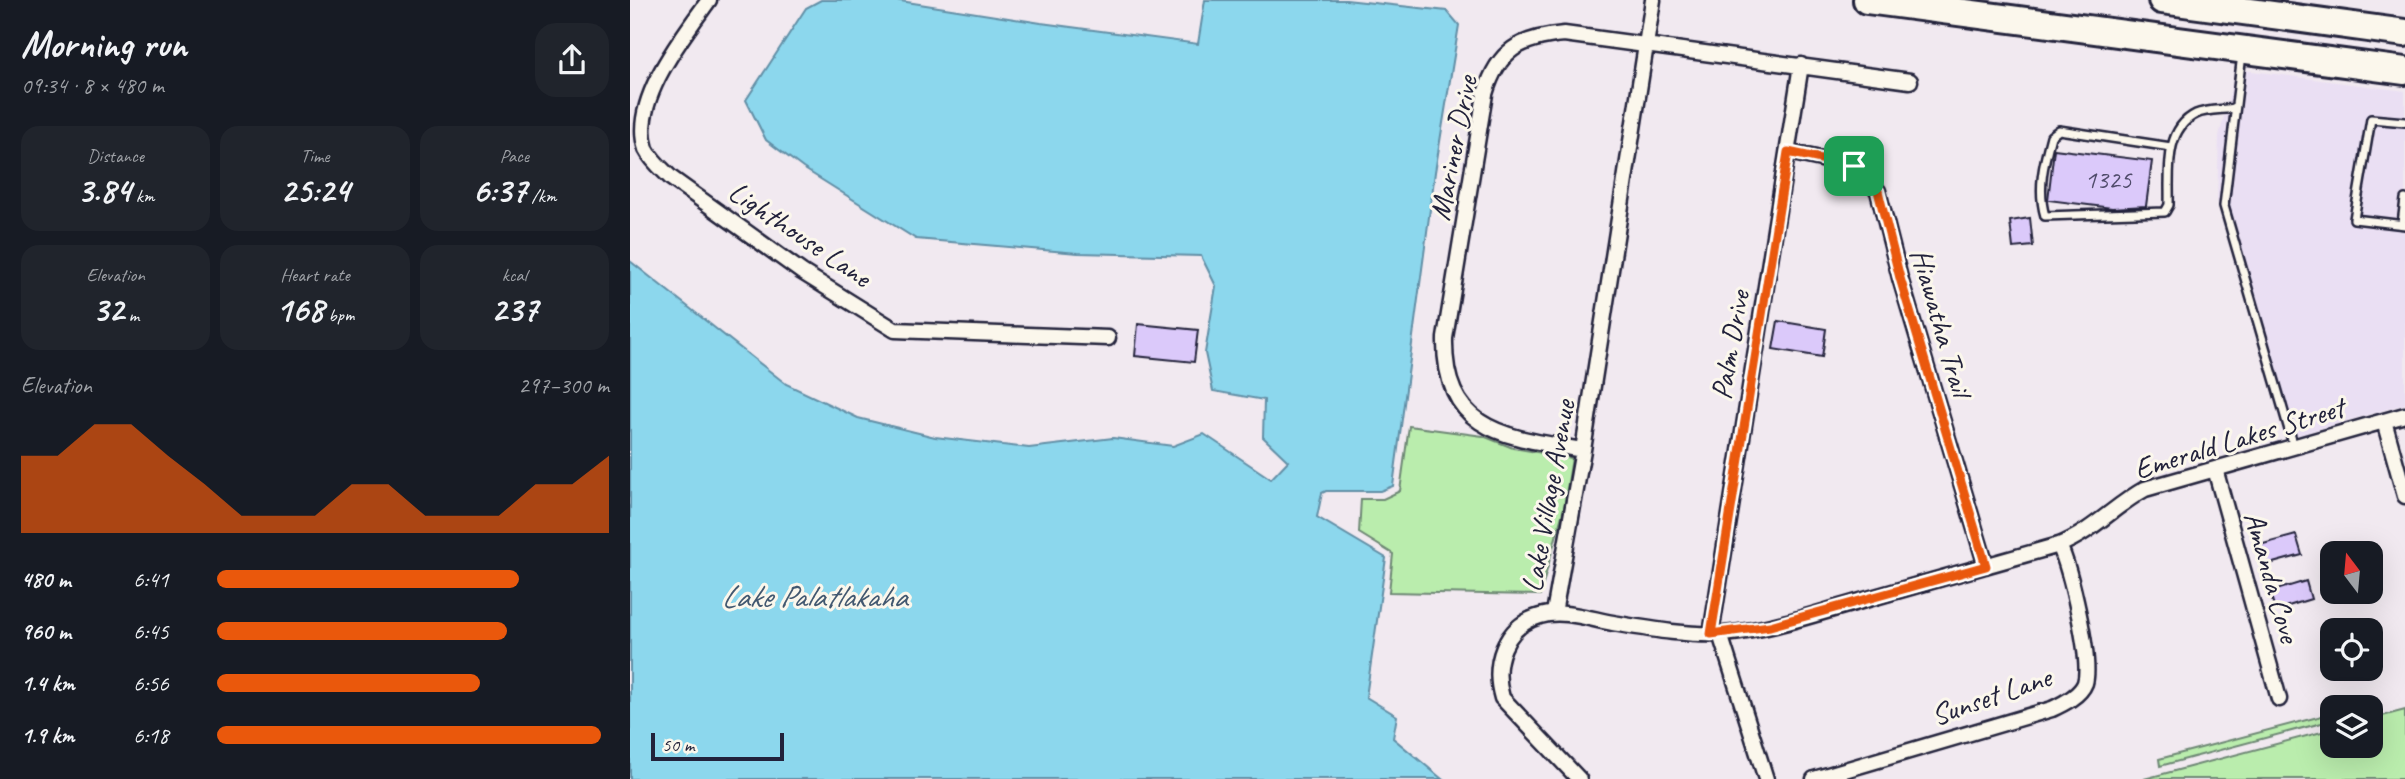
<!DOCTYPE html>
<html lang="en">
<head>
<meta charset="utf-8">
<style>
  body { margin:0; font-family:Caveat,sans-serif; background:#20242c; color:#f1f3f6; height:100vh; display:flex; flex-direction:column; font-size:26px; white-space:nowrap }
  * { box-sizing:border-box; margin:0 }
  p { font-size:23px; color:#9ea1a6 }
  .icon { flex:none; width:38px; height:38px; fill:none; stroke:currentColor; stroke-width:2; stroke-linecap:round; stroke-linejoin:round }
  .map { position:relative; flex:1; overflow:hidden }
  .details { display:flex; flex-direction:column; background:#171b24; width:630px }
  .details>* { flex:none }
  .needle { width:46px; rotate:344deg }
  .controls { position:absolute; left:1690px; top:541px; display:grid; gap:14px }
  .controls a { display:grid; place-items:center; width:63px; height:63px; border-radius:14px; background:#171b24; box-shadow:0 7px 28px #0002; font-size:35px }
  .scale { position:absolute; left:21px; bottom:18px; width:133px; box-sizing:border-box; padding-left:7px; border:4px solid #22223b; border-top:0; font-size:19px; line-height:24px; white-space:nowrap; color:#22223b; -webkit-text-stroke:5px #fbf7ec; paint-order:stroke }
  .pin { position:absolute; display:grid; place-items:center; width:60px; height:60px; color:#fff; margin:-30px; border-radius:14px; box-shadow:0 4px 10px #0006 }
  .round { display:grid; place-items:center; flex:none; width:74px; height:74px; border-radius:21px; background:#20242c }
  .summary { display:flex; align-items:center; justify-content:space-between; height:119px; padding:0 21px }
  h1 { font-size:38px; font-weight:700; line-height:52px }
  .metrics { display:grid; grid-template-columns:repeat(3,1fr); gap:10px; height:119px; padding:7px 21px }
  .metrics div { display:grid; align-content:center; border-radius:18px; background:#20242c; text-align:center }
  .metrics b { font-size:35px; font-weight:700 }
  .metrics small { font-size:19px; font-weight:400 }
  .metrics p { font-size:19px }
  .chart { height:196px; padding:14px 21px }
  .chart p { display:flex; justify-content:space-between }
  .chart svg { width:100%; height:126px; margin-top:7px; fill:#ea580c; opacity:.7 }
  ul { padding:0 21px; list-style:none; font-size:23px }
  li { display:grid; grid-template-columns:112px 84px 1fr; align-items:center; height:52px }
  li i { height:18px; border-radius:9px; background:#ea580c }
  main { display:flex; flex:1; min-height:0 }
  .map>svg:first-child { display:block }
  .built { fill:#eadff3 }
  .green { fill:#baedad; stroke:#6e8874; stroke-width:2 }
  .water { fill:#8cd7ed; stroke:#628fa6; stroke-width:2 }
  .building { fill:#dbc9fa; stroke:#22223b; stroke-width:2 }
  .lines { fill:none; stroke-linecap:round; stroke-linejoin:round }
  .lane-casing { stroke:#22223b; stroke-width:12 }
  .street-casing { stroke:#22223b; stroke-width:19 }
  .highway-casing { stroke:#22223b; stroke-width:32 }
  .lane { stroke:#fbf7ec; stroke-width:7 }
  .street { stroke:#fbf7ec; stroke-width:14 }
  .highway { stroke:#fbf7ec; stroke-width:26 }
  .route-casing { stroke:#fff; stroke-width:14 }
  .route { stroke:#ea580c; stroke-width:9 }
  .labels { text-anchor:middle; dominant-baseline:central; stroke-width:6; stroke-linejoin:round; paint-order:stroke }
  .number-label { font-size:26px; fill:#504c6b }
  .street-label { font-size:30px; fill:#22223b; stroke:#fbf7ec }
  .water-label { font-size:32px; font-style:italic; fill:#425870; stroke:#fbf7ec }
</style>
</head>
<body>
<main>
<section class="details">
<div class="summary"><div><h1>Morning run</h1><p>09:34 · 8 × 480 m</p></div><a class="round"><svg class="icon" aria-label="share" viewBox="0 0 24 24"><path d="M12 15V3M7 8l5-5 5 5M5 13v7h14v-7"/></svg></a></div>
<div class="metrics">
<div><p>Distance</p><b>3.84<small> km</small></b></div>
<div><p>Time</p><b>25:24</b></div>
<div><p>Pace</p><b>6:37<small> /km</small></b></div>
</div>
<div class="metrics">
<div><p>Elevation</p><b>32<small> m</small></b></div>
<div><p>Heart rate</p><b>168<small> bpm</small></b></div>
<div><p>kcal</p><b>237</b></div>
</div>
<div class="chart"><p><span>Elevation</span>297–300 m</p>
<svg viewBox="0 0 160 44" preserveAspectRatio="none"><path d="M0 44V17L10 17L20 6L30 6L40 17L50 27L60 38L70 38L80 38L90 27L100 27L110 38L120 38L130 38L140 27L150 27L160 17V44z"/></svg>
</div>
<ul>
<li><b>480 m</b>6:41<i style="width:77%"></i></li>
<li><b>960 m</b>6:45<i style="width:74%"></i></li>
<li><b>1.4 km</b>6:56<i style="width:67%"></i></li>
<li><b>1.9 km</b>6:18<i style="width:98%"></i></li>
</ul>
</section>
<div class="map">
<svg width="1775" height="779" viewBox="0 0 1775 779">
  <rect width="100%" height="100%" fill="#f1e9f0"/>
  <filter id="ink" filterUnits="userSpaceOnUse"><feTurbulence type="fractalNoise" baseFrequency=".0143" numOctaves="2"/><feDisplacementMap in="SourceGraphic" scale="14" xChannelSelector="R" yChannelSelector="G"/><feConvolveMatrix kernelMatrix="1 2 1 2 8 2 1 2 1" color-interpolation-filters="sRGB"/></filter>
  <g filter="url(#ink)">
    <path class="built" d="M1606,69L1775,91V404L1658,438L1587,200L1589,136Z"/>
    <path class="green" d="M779,426L853,436L883,448L942,458L934,508L910,595L759,592L763,554L729,533L731,499H753L770,491Z
      M1775,710V779H1514L1703,729V746H1741V719Z
      M1703,713V720L1530,766L1529,759Z"/>
    <path class="water" d="M191,0H264L411,23L568,44L575,0H716L817,11L829,25L805,172L763,486L750,491H696L692,493L687,517L756,558L736,697L767,716L763,738L812,779H0V261L156,384L228,418L305,437L399,448L483,438L543,446L574,434L641,479L658,461L633,437L634,400L583,391L575,353L586,286L571,256L448,253L286,239L173,168L136,140L116,100L176,8Z"/>
    <path class="building" d="M1424,149L1522,161L1516,206L1482,208L1418,200Z
      M1400,218L1403,246L1383,248L1380,221Z
      M1148,321L1196,329L1192,357L1143,349Z
      M508,324L568,330L564,362L505,356Z
      M1666,535L1672,555L1632,566L1626,546Z
      M1676,581L1681,599L1645,610L1640,592Z"/>
    <g class="lines">
      <defs>
        <path id="lane" d="M1612,54L1594,206L1664,447
          M1775,122L1741,119L1724,219L1775,225
          M1541,147L1429,130L1421,136C1414,162 1407,189 1415,216L1535,212L1539,205C1540,175 1533,130 1566,114C1576,109 1594,110 1605,108
          M1772,224L1775,199"/>
        <path id="street" d="M79,0C53,36 0,102 16,149C22,161 32,169 41,178L172,272L265,330L478,338
          M1158,152L1224,166L1232,171L1248,191L1270,278L1356,566
          M1754,421L1775,496
          M953,450C879,437 813,434 815,338L855,94C868,50 890,38 934,34L1280,81
          M1585,469L1649,699
          M924,613L953,450L1023,0
          M1081,634L1171,65
          M1090,634L1136,779
          M949,779L872,698C862,664 874,626 910,616C933,609 960,619 983,623C1019,629 1058,636 1094,634C1138,630 1181,615 1224,603C1292,584 1360,565 1429,545C1462,532 1484,506 1515,489L1775,415
          M1184,779L1422,709C1433,704 1450,696 1455,683C1462,660 1440,568 1429,545"/>
        <path id="highway" d="M1237,0L1775,71
          M1532,0L1775,33"/>
      </defs>
      <use href="#lane" class="lane-casing"/>
      <use href="#street" class="street-casing"/>
      <use href="#highway" class="highway-casing"/>
      <use href="#lane" class="lane"/>
      <use href="#street" class="street"/>
      <use href="#highway" class="highway"/>
    </g>
  </g>
  <g class="lines" filter="url(#ink)">
    <defs>
      <path id="route" d="M1158,152L1224,166L1232,170L1248,191L1270,278L1356,566L1140,626L1081,634Z"/>
    </defs>
    <use href="#route" class="route-casing"/>
    <use href="#route" class="route"/>
  </g>
  <g class="labels">
    <g class="number-label">
      <text x="1478" y="179">1325</text>
    </g>
    <g class="street-label">
      <text transform="translate(823 148) rotate(-79)">Mariner Drive</text>
      <text transform="translate(170 234) rotate(34)">Lighthouse Lane</text>
      <text transform="translate(1311 322) rotate(74)">Hiawatha Trail</text>
      <text transform="translate(1100 345) rotate(-80)">Palm Drive</text>
      <text transform="translate(1609 438) rotate(-17)">Emerald Lakes Street</text>
      <text transform="translate(918 496) rotate(-80)">Lake Village Avenue</text>
      <text transform="translate(1642 577) rotate(74)">Amanda Cove</text>
      <text transform="translate(1361 696) rotate(-19)">Sunset Lane</text>
    </g>
    <g class="water-label">
      <text x="184" y="596">Lake Palatlakaha</text>
    </g>
  </g>
</svg>
<div class="controls">
<a><svg class="needle" viewBox="-14 -14 28 28"><path d="M0-13l5 13h-10z" fill="#e53935"/><path d="M0 13l5-13h-10z" fill="#9ea1a6"/></svg></a>
<a><svg class="icon" aria-label="locate" viewBox="0 0 24 24"><circle cx="12" cy="12" r="6"/><path d="M12 2v4M12 18v4M2 12h4M18 12h4"/></svg></a>
<a><svg class="icon" aria-label="layers" viewBox="0 0 24 24"><path d="M12 4l9 5-9 5-9-5zM3 14l9 5 9-5"/></svg></a>
</div>
<div class="scale">50 m</div>
<div class="pin" style="left:1224px;top:166px;background:#1e9e55"><svg class="icon" aria-label="arrive" viewBox="0 0 24 24"><path d="M6 21V4h12l-3 4 3 4H6"/></svg></div>
</div>
</main>
</body>
</html>
